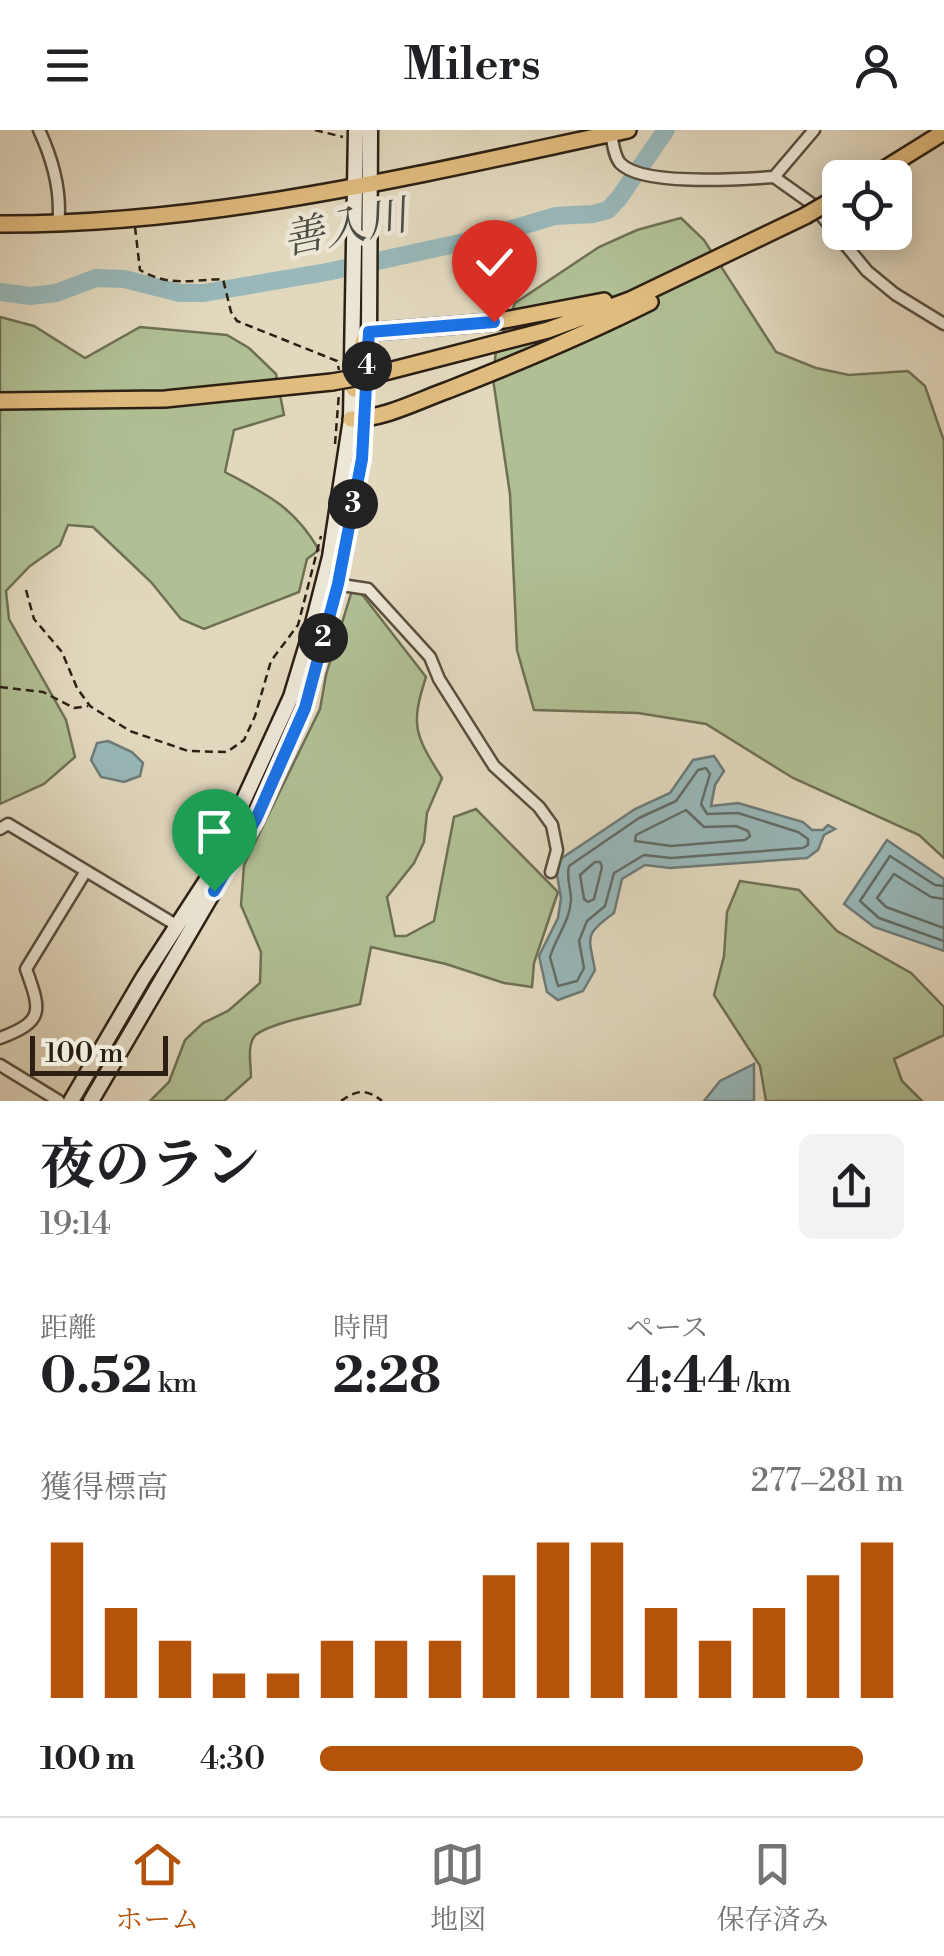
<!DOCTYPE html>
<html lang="ja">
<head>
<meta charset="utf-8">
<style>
  body { margin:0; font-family:"Libre Bodoni","Noto Serif JP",serif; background:#f2f2f2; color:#202124; height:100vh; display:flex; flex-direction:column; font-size:38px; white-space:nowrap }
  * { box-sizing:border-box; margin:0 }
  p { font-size:32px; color:#757577 }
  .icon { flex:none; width:55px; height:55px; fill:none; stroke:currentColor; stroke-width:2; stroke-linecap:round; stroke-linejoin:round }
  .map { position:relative; height:971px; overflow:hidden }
  .panel { display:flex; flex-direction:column; background:#fff; flex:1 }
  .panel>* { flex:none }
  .controls { position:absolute; left:822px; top:30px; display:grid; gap:20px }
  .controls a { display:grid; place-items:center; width:90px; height:90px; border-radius:15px; background:#fff; box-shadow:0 5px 25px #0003; font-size:50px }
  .scale { position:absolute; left:30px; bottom:25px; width:138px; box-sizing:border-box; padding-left:10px; border:5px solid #2c2014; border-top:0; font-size:28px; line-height:35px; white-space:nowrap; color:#2c2014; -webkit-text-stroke:8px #ece6d5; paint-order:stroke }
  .pin { position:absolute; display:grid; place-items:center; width:85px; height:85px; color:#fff; margin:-102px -42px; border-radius:50% 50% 50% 0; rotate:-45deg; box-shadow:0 0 10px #0007 }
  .pin .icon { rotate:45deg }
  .km { position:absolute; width:50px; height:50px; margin:-25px; border-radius:50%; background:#222; color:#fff; font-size:28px; line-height:50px; text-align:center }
  .round { display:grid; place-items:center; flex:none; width:105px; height:105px; border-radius:15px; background:#f2f2f2 }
  .head { display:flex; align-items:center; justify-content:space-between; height:170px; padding:0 40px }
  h1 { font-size:55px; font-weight:700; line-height:75px }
  .figures { display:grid; grid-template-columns:repeat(3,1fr); gap:15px; height:170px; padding:10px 40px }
  .figures div { display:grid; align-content:center }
  .figures b { font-size:50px; font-weight:700 }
  .figures small { font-size:28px; font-weight:400 }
  .figures p { font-size:28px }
  .chart { height:280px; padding:20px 40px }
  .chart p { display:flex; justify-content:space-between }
  .chart svg { width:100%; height:180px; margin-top:10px; stroke:#b45309; stroke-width:6 }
  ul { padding:0 40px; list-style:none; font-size:32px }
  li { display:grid; grid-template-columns:160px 120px 1fr; align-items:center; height:75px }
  li i { height:25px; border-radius:12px; background:#b45309 }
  header { display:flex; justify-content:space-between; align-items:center; height:130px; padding:0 40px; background:#fff; font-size:45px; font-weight:700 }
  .tab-bar { display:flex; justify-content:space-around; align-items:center; height:140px; border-top:2px solid #e0e0e0; background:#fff; font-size:28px; color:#757577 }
  .tab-bar a { display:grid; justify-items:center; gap:5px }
  .tab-bar .current { color:#b45309 }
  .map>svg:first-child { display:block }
  .green { fill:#b0bf94; stroke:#6e7054; stroke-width:2.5 }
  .water { fill:#98b8ba; stroke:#6d7b78; stroke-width:2.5 }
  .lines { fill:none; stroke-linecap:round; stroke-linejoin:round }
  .shore { stroke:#626c67; stroke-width:2.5 }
  .river { stroke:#98b8ba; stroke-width:18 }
  .street-casing { stroke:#5a4e3e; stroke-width:15 }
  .secondary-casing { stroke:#2c2014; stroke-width:19 }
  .primary-casing { stroke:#2c2014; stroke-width:20 }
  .path { stroke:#2c2014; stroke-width:2.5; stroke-dasharray:8 5; stroke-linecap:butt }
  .street { stroke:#ece6d5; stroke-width:10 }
  .secondary { stroke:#ece6d5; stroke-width:14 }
  .primary { stroke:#e1bc7f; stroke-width:15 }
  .primary-bridge-casing { stroke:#2c2014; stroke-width:20; stroke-linecap:butt }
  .primary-bridge { stroke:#e1bc7f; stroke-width:15 }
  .route-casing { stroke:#fff; stroke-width:20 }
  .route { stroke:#1a73e8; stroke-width:12 }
  .labels { text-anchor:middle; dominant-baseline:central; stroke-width:9; stroke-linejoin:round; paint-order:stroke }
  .water-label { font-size:42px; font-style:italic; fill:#4c4e46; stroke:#ece6d5 }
</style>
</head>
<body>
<header><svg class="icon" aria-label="menu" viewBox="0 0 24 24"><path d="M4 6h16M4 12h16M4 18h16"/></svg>Milers<svg class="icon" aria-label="person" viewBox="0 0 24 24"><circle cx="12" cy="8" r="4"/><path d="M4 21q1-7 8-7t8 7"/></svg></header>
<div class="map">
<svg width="944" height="971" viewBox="0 0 944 971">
  <rect width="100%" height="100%" fill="#e2d8be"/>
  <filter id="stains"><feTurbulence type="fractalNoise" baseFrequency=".002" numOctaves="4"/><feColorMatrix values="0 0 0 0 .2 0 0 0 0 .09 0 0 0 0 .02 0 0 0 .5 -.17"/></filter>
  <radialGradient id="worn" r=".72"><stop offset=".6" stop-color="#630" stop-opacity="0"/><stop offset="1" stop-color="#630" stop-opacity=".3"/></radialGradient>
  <path class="green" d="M681,88L704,110L776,222L816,238L849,245L908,241L925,256L944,311V728L919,705L793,648L706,594L638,583L534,580L517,520L510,364L493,249L496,220L515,173L599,117L637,100Z
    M0,187L34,196L85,228L140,197L227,205L249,218L276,244L284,285L234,300L225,342C268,365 294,377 319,420L307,429L299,462L204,499L181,489L151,452L93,397L68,395L60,415L30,436L6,461L9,489L66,590L75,627L44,654L0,674Z
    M354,454L426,547C410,596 415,605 442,648L427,683L424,712L414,733L387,767L395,806H406L434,791L454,687L476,679L558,762L534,833L532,857L504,853L446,834L371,817L360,874C339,880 263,893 254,907C247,917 251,935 251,947L224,971H150L169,952L185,910L203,893L228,881L260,853L261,822L241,775L244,735L320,579L326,545Z
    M740,751L799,760L837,801L911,843L944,877V905L894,929L902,951L922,971H766L760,936L714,865L724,826L727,782Z"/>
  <path class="water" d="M108,611L132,622L143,633L140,646L124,652L101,647L91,630L97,613Z
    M714,626L724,641L715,655L711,676L738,673L803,692L812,700H823L828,695L835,699L824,705L818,720L807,728L670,738L645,735L622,749L614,783C583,805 589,807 595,840L583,861L558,870L547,862L539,826L558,788L561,768L557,745L559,730L635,679L670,663L693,630Z
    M887,710L944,749V821L874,797L844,774Z
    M754,934V971H704L720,951Z"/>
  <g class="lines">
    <path class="shore" d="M706,638L710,644L701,674L707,684L738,683L798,702L808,709V715L803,718L671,728L644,725L614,743L605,776L587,791L579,811L584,838L577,851L558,856L550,827C556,807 570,791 571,770C571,758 566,748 569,736L639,688L676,671L698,640Z
      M686,680L704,697L736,696L748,701L750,706L745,710L671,716L635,711L636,705Z
      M595,732H600L602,737L594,769L588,772L584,769L580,745Z
      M944,756L935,755L890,726L860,771L879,788L944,811
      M944,769L931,767L894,744L877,768L886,777L944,798"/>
    <path class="river" d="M0,162L30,166L56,163L96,148L124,149L180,163H204L327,142L478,109L555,86L593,84L608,80L619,68L666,0"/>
    <defs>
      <path id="street" d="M39,0C53,30 62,62 58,95
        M611,4C613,13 614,26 620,33C642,57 743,49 774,47L812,74L867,141L895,164L944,194
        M774,47L814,0
        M335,454L368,459L430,527L439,549L494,636L539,677L552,695L557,720L551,742
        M0,699L8,694L176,795
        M0,908C45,891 41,881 26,839L86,741
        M0,935L59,971"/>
      <path id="secondary" d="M71,971L143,848L208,748L291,567L311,501L330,427L351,289L356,0
        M91,971L256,689L305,579L338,454L361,329L369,202L370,0"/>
      <path id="primary" d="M870,48L944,2
        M0,94C213,95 420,44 628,0
        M377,244L548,200L630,170L805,86
        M354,259C361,241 357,216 369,202L494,192L604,171
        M0,271L165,269L332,252
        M351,289C384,289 417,271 448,260C517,233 584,205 650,172"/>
    </defs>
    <use href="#street" class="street-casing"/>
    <use href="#secondary" class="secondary-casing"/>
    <use href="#primary" class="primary-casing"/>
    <path class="path" d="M315,0L343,7
      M135,97L140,140C169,157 192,150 223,149L231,182L237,191L337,231L339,240
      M335,314L339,263
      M26,460L34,489L62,522L77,558L90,576L130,601L188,621L227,622L244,610L255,586L271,531L298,495L321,406
      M0,557L43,562L74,578L88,576
      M341,971C357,960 366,958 382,971"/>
    <use href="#street" class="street"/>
    <use href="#secondary" class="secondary"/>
    <use href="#primary" class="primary"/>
    <defs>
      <path id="primary-bridge" d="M805,86L829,72
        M332,252L377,244"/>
    </defs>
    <use href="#primary-bridge" class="primary-bridge-casing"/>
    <use href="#primary-bridge" class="primary-bridge"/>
  </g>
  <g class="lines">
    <defs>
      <path id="route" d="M214,761L256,689L305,578L338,454L362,329L369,202L494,192"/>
    </defs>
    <use href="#route" class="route-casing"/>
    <use href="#route" class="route"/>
  </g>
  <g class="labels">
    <g class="water-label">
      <text transform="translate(345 99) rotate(-12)">善入川</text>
    </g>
  </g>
  <rect width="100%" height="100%" filter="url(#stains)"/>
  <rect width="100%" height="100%" fill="url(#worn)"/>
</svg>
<div class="controls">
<a><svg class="icon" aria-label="locate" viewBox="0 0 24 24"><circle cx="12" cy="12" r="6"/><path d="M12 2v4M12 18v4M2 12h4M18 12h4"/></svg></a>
</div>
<div class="scale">100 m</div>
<div class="pin" style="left:214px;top:761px;background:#1e9e55"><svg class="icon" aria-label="arrive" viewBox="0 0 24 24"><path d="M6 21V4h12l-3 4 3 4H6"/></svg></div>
<div class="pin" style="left:494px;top:192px;background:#d93025"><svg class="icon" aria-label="check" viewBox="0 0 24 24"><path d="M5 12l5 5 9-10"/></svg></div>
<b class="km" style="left:323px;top:508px">2</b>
<b class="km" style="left:353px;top:374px">3</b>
<b class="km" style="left:367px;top:236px">4</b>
</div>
<section class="panel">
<div class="head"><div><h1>夜のラン</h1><p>19:14</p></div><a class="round"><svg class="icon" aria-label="share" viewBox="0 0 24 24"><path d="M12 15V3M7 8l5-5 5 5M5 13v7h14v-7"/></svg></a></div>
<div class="figures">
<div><p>距離</p><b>0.52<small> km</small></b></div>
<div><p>時間</p><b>2:28</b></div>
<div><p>ペース</p><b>4:44<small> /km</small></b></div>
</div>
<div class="chart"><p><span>獲得標高</span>277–281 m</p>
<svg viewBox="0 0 160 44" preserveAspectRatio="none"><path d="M5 44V6M15 44V22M25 44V30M35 44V38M45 44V38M55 44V30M65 44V30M75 44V30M85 44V14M95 44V6M105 44V6M115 44V22M125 44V30M135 44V22M145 44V14M155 44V6"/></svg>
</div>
<ul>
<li><b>100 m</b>4:30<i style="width:93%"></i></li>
</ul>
</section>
<nav class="tab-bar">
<a class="current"><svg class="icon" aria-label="home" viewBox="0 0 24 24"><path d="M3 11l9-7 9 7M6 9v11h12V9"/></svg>ホーム</a>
<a><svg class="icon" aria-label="map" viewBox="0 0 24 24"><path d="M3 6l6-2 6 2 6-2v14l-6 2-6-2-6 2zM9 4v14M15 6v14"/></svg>地図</a>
<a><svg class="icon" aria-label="saved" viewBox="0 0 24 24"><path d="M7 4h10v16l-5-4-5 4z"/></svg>保存済み</a>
</nav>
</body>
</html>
